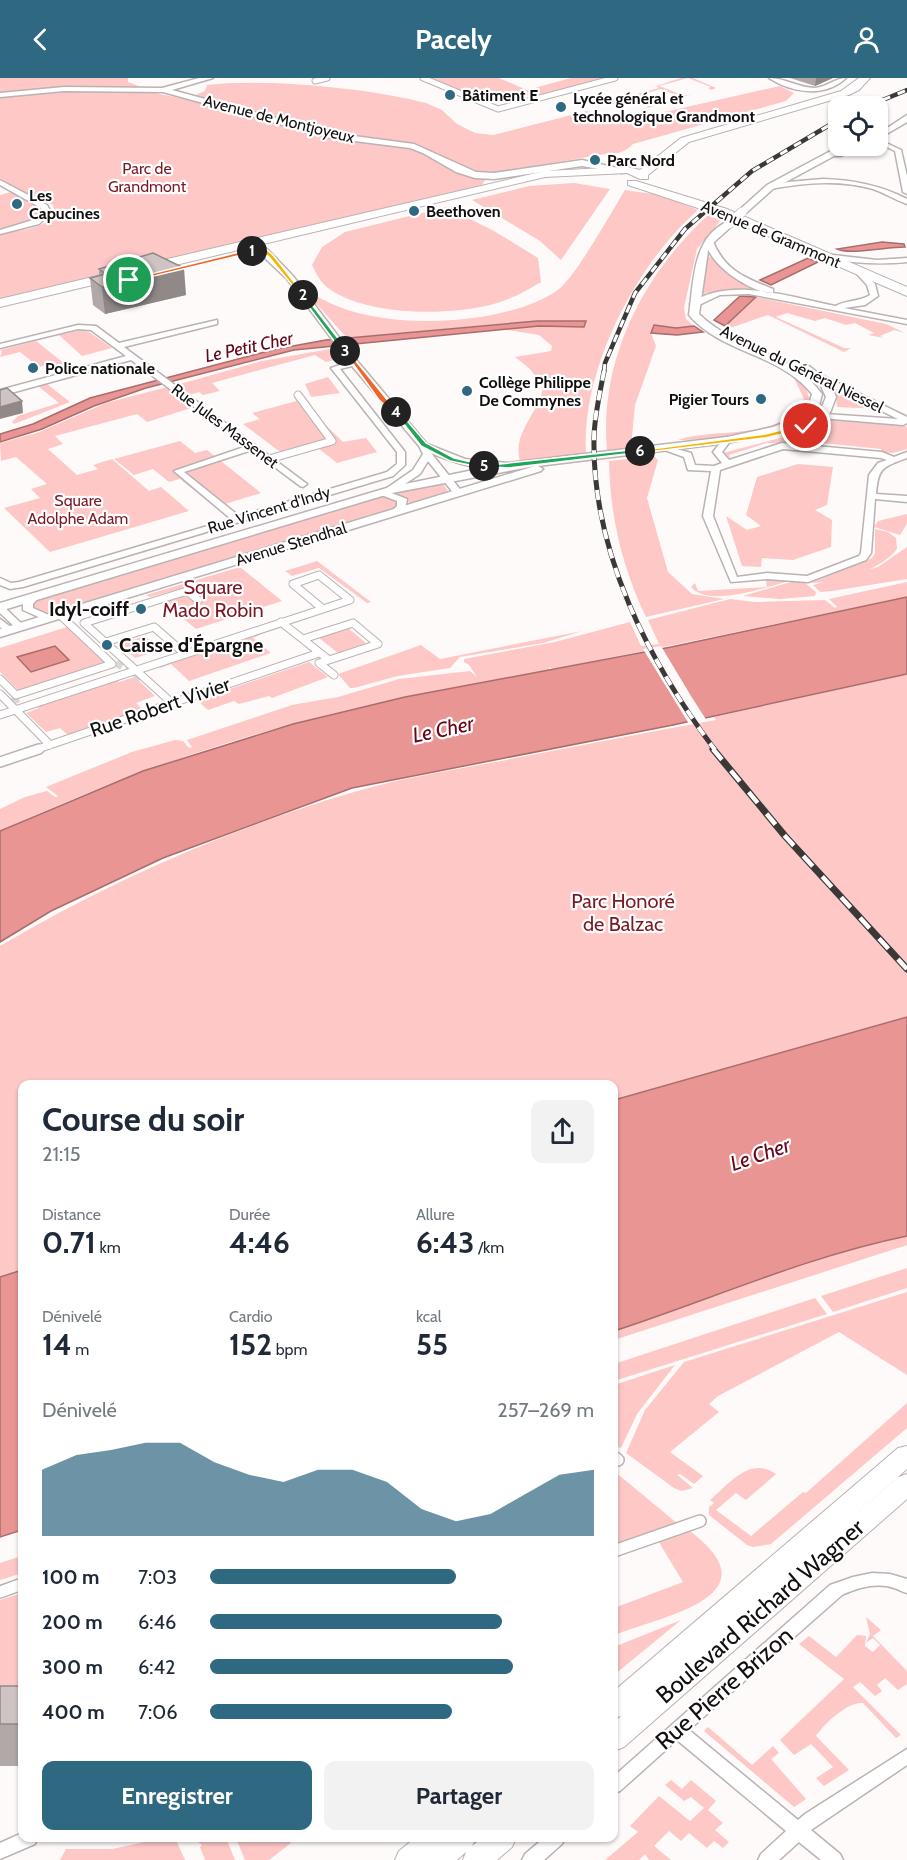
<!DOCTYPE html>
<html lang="fr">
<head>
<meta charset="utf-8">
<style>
  body { margin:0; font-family:Cabin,sans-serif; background:#f2f2f3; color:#1f2937; height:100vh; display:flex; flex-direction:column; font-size:22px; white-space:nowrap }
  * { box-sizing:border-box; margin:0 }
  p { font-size:20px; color:#747a83 }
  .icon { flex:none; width:33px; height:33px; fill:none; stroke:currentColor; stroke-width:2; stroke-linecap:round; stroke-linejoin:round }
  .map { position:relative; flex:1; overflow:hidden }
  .sheet { position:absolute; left:18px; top:1002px; width:600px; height:762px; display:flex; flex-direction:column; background:#fff; border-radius:12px; box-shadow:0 2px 4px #0004 }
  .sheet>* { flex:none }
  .controls { position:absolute; left:828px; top:18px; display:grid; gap:12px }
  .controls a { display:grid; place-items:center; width:60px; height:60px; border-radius:12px; background:#fff; box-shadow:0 2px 4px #0004; font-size:30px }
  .pin { position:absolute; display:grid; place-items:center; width:51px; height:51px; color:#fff; margin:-26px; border:3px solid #fff; border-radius:50%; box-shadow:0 2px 6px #0007 }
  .km { position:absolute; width:30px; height:30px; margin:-15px; border-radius:50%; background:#222; color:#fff; font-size:16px; line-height:30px; text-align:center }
  .round { display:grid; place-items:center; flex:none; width:63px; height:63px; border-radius:12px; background:#f2f2f3 }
  .headline { display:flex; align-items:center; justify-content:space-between; height:102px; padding:0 24px }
  h1 { font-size:33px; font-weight:700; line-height:45px }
  .figures { display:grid; grid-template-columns:repeat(3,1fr); gap:9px; height:102px; padding:6px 24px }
  .figures div { display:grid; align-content:center }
  .figures b { font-size:30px; font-weight:700 }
  .figures small { font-size:16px; font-weight:400 }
  .figures p { font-size:16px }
  .chart { height:168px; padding:12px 24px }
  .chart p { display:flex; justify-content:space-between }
  .chart svg { width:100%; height:108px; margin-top:6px; fill:#2f6881; opacity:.7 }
  .primary-button { display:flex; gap:12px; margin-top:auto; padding:12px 24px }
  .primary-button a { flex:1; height:69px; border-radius:12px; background:#2f6881; color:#fff; font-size:24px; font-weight:700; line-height:69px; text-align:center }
  .primary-button a+a { background:#f2f2f3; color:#1f2937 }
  ul { padding:0 24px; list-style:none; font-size:20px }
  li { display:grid; grid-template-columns:96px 72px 1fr; align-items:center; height:45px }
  li i { height:15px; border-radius:8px; background:#2f6881 }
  header { display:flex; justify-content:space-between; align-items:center; height:78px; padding:0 24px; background:#2f6881; color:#fff; font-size:27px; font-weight:700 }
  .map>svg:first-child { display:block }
  .green { fill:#fdc8c6 }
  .water { fill:#e89594; stroke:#a86d6c; stroke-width:1.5 }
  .pier { fill:#fefafa }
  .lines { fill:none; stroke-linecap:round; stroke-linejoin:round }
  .pedestrian-tunnel { stroke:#dbd7d7; stroke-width:7; stroke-dasharray:7 4; stroke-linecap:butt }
  .pedestrian-far3-casing { stroke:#bbb2b1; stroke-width:7 }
  .pedestrian-far2-casing { stroke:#bbb2b1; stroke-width:9 }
  .pedestrian-far1-casing { stroke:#bbb2b1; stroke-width:12 }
  .pedestrian-casing { stroke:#bbb2b1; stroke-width:14 }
  .minor-casing { stroke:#bbb2b1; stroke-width:3 }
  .tertiary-casing { stroke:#bbb2b1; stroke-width:3 }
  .primary-casing { stroke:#bbb2b1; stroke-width:2 }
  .pedestrian-far3 { stroke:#fff; stroke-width:5 }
  .pedestrian-far2 { stroke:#fff; stroke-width:7 }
  .pedestrian-far1 { stroke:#fff; stroke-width:9 }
  .pedestrian { stroke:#fff; stroke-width:11 }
  .minor { fill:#fff; fill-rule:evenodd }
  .tertiary { fill:#fff; fill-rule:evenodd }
  .primary { fill:#fff; fill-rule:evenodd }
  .rail-far2-casing { stroke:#3b3838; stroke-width:4.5 }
  .rail-far1-casing { stroke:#3b3838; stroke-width:5 }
  .rail-casing { stroke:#3b3838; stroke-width:7 }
  .rail-far2 { stroke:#fff; stroke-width:3; stroke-dasharray:8; stroke-linecap:butt }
  .rail-far1 { stroke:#fff; stroke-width:4; stroke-dasharray:10; stroke-linecap:butt }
  .rail { stroke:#fff; stroke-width:4.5; stroke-dasharray:14; stroke-linecap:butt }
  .tertiary-bridge-casing { stroke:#bbb2b1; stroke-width:10; stroke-linecap:butt }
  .tertiary-bridge { stroke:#fff; stroke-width:9 }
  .wall { fill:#b0a9a8 }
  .shaded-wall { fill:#908988 }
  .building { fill:#cdc4c3; stroke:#908988; stroke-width:1.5 }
  .split-1 { fill:#f0652b; stroke:#fff; stroke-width:1.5 }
  .split-2 { fill:#f5b400; stroke:#fff; stroke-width:1.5 }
  .split-3 { fill:#22a559; stroke:#fff; stroke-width:1.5 }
  .split-4 { fill:#f0652b; stroke:#fff; stroke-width:1.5 }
  .split-5 { fill:#22a559; stroke:#fff; stroke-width:1.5 }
  .split-6 { fill:#22a559; stroke:#fff; stroke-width:1.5 }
  .split-7 { fill:#f5b400; stroke:#fff; stroke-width:1.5 }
  .poi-dot { fill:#2f6881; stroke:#fff; stroke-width:2 }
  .labels { text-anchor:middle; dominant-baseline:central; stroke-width:4.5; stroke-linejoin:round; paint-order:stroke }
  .far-poi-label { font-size:16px; font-weight:bold; fill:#120f0f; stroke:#fff; text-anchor:start }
  .far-street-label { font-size:16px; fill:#120f0f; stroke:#fff }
  .far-park-label { font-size:16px; fill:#7a1924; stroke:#fff }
  .far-water-label { font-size:18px; font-style:italic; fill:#6a0317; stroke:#fff }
  .park-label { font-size:20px; fill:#7a1924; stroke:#fff }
  .poi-label { font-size:20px; font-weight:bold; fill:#120f0f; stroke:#fff; text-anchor:end }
  .street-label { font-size:20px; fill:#120f0f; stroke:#fff }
  .water-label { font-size:21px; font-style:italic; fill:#6a0317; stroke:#fff }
  .near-street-label { font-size:24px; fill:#120f0f; stroke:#fff }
</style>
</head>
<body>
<header><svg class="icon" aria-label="back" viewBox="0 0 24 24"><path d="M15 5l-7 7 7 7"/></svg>Pacely<svg class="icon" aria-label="person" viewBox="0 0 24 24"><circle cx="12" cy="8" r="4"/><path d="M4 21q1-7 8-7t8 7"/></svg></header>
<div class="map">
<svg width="907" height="1782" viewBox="0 0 907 1782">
  <rect width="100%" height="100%" fill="#fefafa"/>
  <path class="green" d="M0,0H128V4L159,16L186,21L205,13L207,7C265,0 368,10 426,25L442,32L457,46L475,55L493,57L587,33L616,45L780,8L794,15L786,23L633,66C625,75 616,76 605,76L489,96L482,107L0,222V156C17,152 47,152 55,134L53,127L40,120L36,121L0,100Z
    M429,0H499L527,12L571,0H609L534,20L522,15L486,24Z
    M681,0H693L716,10L711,12L708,10L711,9L688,0L659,8L682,17H691L675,19L678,18L661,11L633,19L649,26L658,27L646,30L648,28L630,20L611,23L659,10L656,8Z
    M574,105L610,111L561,182L540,163L472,122L529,108Z
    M625,112L660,117L698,132C636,186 581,292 586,375L520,383C512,354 539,336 543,309L530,291L515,279L551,273L552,268L539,257L501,251L539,248L583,249L585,243L520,244L347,260L296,203H299C346,258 505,252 559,211C576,198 612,133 625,112Z
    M11,114L35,128L39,135L31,142L0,151V117Z
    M446,129L494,153L538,180L541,204C525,214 509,222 490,227C446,238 366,238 328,210C320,204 316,195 312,187L322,169L345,154Z
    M708,137L721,142L697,171L684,230L686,241L694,248L676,250L654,247L651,255L656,268L635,327L631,369L607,372C599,282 643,197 708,137Z
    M708,178L762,213L734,212L702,216Z
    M756,219L886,246L905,255L894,252L880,258L884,260L868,257L874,255L855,245L846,247L825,240L815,243L787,235L776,239L844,270H851L844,274L768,237L730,250L725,248Z
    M81,252L89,254L112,270L82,278L59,257Z
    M36,263L65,286L69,290L57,293L48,286L39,289L20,274L0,279L2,274L0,272Z
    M330,271L338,281L326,284L315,277L212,305L220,313L203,317L199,314L189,317L176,307L262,283Z
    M328,299L340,315L311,319L305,306Z
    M794,300L806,309L809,320C799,355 709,362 678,362C716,349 782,364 804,321Z
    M47,306L70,324L14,346L12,344L18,338L59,325L38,308Z
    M171,308L184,318L178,321L191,330L147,344L137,336L55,358L63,366L48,371L77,397L98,391L93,387L112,381L149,413L161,409L189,433L50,474L4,430L40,420L31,411L47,406L16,379L1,383L0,365L37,355L106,325Z
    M835,311L836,310L881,331L837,329Z
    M300,322L343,364L366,360L377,374L337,385L318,370L287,379L243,346L260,341L252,335Z
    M830,342L900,346L907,349V371L893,375L881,374V371L793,362L792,365H767L729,377L731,380L723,375L807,353Z
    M180,363L195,375L207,372L261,415L215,429L180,401L169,404L153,391L134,397L114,381Z
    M654,378L658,382L647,420L668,494L692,516L724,521L646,539C622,489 610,438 609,383Z
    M798,386L833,389L827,427L815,432L832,442L831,469L793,482L762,480L761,489L742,488L726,438L747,452L761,448L746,437L757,399Z
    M442,404L448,413L410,425L395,415Z
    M378,418L398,423L399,428L49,537L31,529L34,523Z
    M907,436V446L900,457L874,449L878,443Z
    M875,451L888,454L896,460L897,471C880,493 838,504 811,505L872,480L875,475Z
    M907,469V501L832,513L820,514L813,507L878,489Z
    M317,483L371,524L367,525L319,490L292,498L285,493Z
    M240,489L282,523L196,551L161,522L190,512L186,509L150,519L146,517Z
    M769,502L789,503C767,509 708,530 691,509L695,505L698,513L767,509L766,503Z
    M794,503L804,504L816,514L815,518L780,521L743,518Z
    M907,504V519L904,520L554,591L548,589L550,592C485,604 421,615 357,630C234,658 115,700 0,753V731L25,719L47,713L55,719L58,718L46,709L132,674L175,662L183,663L189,670L192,669L187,662L292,627L338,619L399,601L470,593L477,599L469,587L464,584V581L555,564L630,544L641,568L659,566L648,542L730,521L755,524L825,522L835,530L837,529L829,521Z
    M67,549L107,586L20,614L0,594V570Z
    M348,550L366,565L338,575L319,560Z
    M582,553L543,565L460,579L450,590L398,598L354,610H350L338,596L421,567L440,581Z
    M258,554L261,556L253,560L271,575L189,603L171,586L160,590L157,587Z
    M145,558L161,572L135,580L119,566Z
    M309,584L328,599L272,620L269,618L239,626L234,623L208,632L197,622Z
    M907,596V939L614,1022V1006H22V1192L0,1199V868C110,803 231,750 354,714C402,700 452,692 501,683C572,669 644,655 716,642L714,639Z
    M135,599L155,618L136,625L143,632L68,657L60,650L46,654L26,635L39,630L36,627L115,601L119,604Z
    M907,1158V1167L614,1262V1253L757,1200L848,1171Z
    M907,1190V1210L833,1234L821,1218Z
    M907,1214V1297L839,1254L718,1318L709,1326L719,1334L670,1374L703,1398L694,1406L680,1396L677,1397L693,1410L682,1413L674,1410L626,1375L645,1332L684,1284Z
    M815,1220L827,1236L614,1303V1286Z
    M675,1287L637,1336L621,1370L614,1367V1307Z
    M907,1325V1350L771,1466L753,1469L747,1467L709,1437V1429L714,1425L710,1422C730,1405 750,1378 776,1396L746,1422L736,1415L716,1432L751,1458L803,1414L806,1415Z
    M614,1393L678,1446L614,1469Z
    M687,1451C778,1517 667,1537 614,1557V1530L683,1504L657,1461Z
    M22,1478V1495L0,1502V1485Z
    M22,1515V1624L0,1625V1522Z
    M866,1539L881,1552L873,1558L907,1593V1606L898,1612L885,1600L877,1607L882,1613L875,1618L860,1604L853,1609L901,1657L896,1660L863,1625C848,1623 824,1646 816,1658L849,1692L824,1708L816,1700L833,1689L811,1666L794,1677L780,1662L844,1601L799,1566L809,1558L836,1579L857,1557L866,1558L865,1568L873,1574L880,1567L873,1560L866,1565L870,1556Z
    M681,1542L614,1597V1569Z
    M708,1649L752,1687L773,1668L779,1675L771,1681L806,1721L794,1729L704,1653Z
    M671,1702L682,1711L691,1702L716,1723L708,1732L723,1745L715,1752L729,1764L723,1770L714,1763L707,1770L689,1755L681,1763L669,1753L654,1768L671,1782H649L645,1776L639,1782H605L638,1754L630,1748L659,1718L690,1743L704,1730L691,1719L684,1723L665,1707Z
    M164,1760H175L185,1782H60L66,1771H112Z
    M202,1760H226L235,1782H205L200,1769L202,1767L198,1764L203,1763Z
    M236,1760H286L291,1765L269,1782H245Z"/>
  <path class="water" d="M882,164L904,166L905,169C886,169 850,177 837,171Z
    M808,180L818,184L771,207L760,202Z
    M740,218L756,219L725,248L714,242Z
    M537,243H586L584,249L539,248L294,272L146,310L94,328L42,351L0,364V356L33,346L90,320L276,271L326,262Z
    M654,247L676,250L694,248L703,254L677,257L651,255Z
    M907,519V596L673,647L352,710L163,780L51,833L0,864V753L143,693L293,646L405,619L671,569Z
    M55,568L69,582L31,594L17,579Z
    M907,939V1158C805,1179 712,1221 614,1253V1022Z
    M22,1192V1452L0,1459V1199Z"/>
  <path class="pier" d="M661,568L691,618L707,643L689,646L643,571Z"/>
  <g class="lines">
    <path class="pedestrian-tunnel" d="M116,585L141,601
      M14,619L23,639"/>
    <defs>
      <path id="pedestrian-far3" d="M423,0L498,31L615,0
        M315,3L327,0"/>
      <path id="pedestrian-far2" d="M269,381L332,363L298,317
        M319,497L350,522L323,531L293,506Z
        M281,544L329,582L319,585L334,597
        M303,561L353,545L378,566L329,582
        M106,564L154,549L185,576
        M0,601L16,617L112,586L59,536
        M0,616L50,667
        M172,625L84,545L187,513L198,522
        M0,637L323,531
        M35,672L319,575"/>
      <path id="pedestrian-far1" d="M0,684L39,671"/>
      <path id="pedestrian" d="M614,1379L618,1382
        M614,1473L700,1443
        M0,1514L22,1506"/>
      <path id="minor" d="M769,0C785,0 799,10 815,10C827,9 835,0 846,0C825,20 792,15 769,0Z
        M878,61L901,72L907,98V116L903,114L895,73L878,65Z
        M823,101C853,102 880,107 907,121V126C895,122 885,115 873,111C839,101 804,105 770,111L766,109L788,104Z
        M0,102L47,127L51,135L39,146L0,156V152L33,142L43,135L41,130L0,107Z
        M706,161H712C724,192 743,199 773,211V215C752,216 704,184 706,161Z
        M251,163H257L270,174L293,198L353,278L427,366L465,381L508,385L512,388L511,390C485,394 455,386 431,375L463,415L458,418L455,417L428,383L420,396L393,414H389L407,421L405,431L399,436H393L391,434L397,428V423L376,415L381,412L387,414V410L413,392L423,376L419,368L352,288L340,291L405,374V387L393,398L23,509L10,511L0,507V500L11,505L19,504L231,441L174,393L247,368L131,282L0,318V312L126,278L91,252L78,251L0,270V266L78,247L96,248L119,265L217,242V246L124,269L307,406L303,409L300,408L252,372L184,394L239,438L387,394L397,386V374L331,290L349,284L287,201L251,167Z
        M824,176L877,182L907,180V184C879,187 852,185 824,180Z
        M856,191H862L875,206L878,218L865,227L844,230L907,242V246L749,216L720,217L697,228L690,226C728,197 793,220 836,228C845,222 859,224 870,217L867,207L856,195Z
        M816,297H822L907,339V345L903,347L821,340L810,333V329H816L826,336L898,341L816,301Z
        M727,359L731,362L722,374L729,382L782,365L882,374L894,379L907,374V380C883,389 878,389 876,416L907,418V424L875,421L871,475L866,482L808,504L767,501L731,504L703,438L711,393L688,392L684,379L659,370L663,367L691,375L695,387L714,388L722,385L713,374L724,360ZM783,371L881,380L887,382L878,385L869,397L861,475L859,478L807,498L767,495L737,499L713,438L720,392Z
        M34,516L39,519L33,526V530L51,538V542H45L23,532V525L31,517Z
        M0,527L3,528L23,547V551H17L0,535Z
        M0,541L12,550V554H6L0,549Z
        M872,1495L890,1496L907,1501V1515C902,1514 898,1511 894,1510C877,1504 857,1510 842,1517L689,1652L798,1742L805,1736L907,1671V1687L811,1752L840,1776L843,1782H821L799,1764L779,1782H758L761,1776L786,1753L677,1662L620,1713L614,1715V1698L830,1507L853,1499Z
        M22,1755V1760H37L35,1766L0,1781V1765Z
        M544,1760H565L562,1766L544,1782H522L525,1776Z"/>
      <path id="tertiary" d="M199,0H213L172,12L331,55L414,66L476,94L494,95L582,82L626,92L622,95L582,88L494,101L475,100L456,94L423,75L410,70L331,60L163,14L64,13L0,19V15L64,9L162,10Z
        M907,37V44L878,61V56Z
        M840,68H865L840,78H834L773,111L745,136L737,134L767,107Z
        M729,143L732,144V148L713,165L708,173L699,236C737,273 790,272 822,316L818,331L805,343L819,336L826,319L821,308L800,290L809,288L829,304L836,319L828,340L795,355L790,352L794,348L780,354L727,365L538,388L543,391L541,393L0,559V551L535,388L392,415L0,533V525L390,409L508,385L727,359L773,349L796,340L808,330L812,316C780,275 722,276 689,237C694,203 692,158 729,143Z"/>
      <path id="primary" d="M859,0H870L859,12L849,17L689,64L648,97V101H640L627,95L545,99L146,194L140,190L146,186L545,93L627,89L640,92L681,60L841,13Z
        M628,103H636L727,131L907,209V218L719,137L628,107Z
        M114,194L118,195V201L0,229V221Z
        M907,1368V1391L821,1466L898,1399L907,1396V1421L624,1669L614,1673V1645L621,1638L614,1640V1613L898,1370Z
        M415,1760H476L472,1768L482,1760H516L512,1769L497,1782H463L466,1774L457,1782H395L399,1773Z"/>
    </defs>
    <use href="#pedestrian-far3" class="pedestrian-far3-casing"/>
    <use href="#pedestrian-far2" class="pedestrian-far2-casing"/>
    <use href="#pedestrian-far1" class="pedestrian-far1-casing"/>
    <use href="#pedestrian" class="pedestrian-casing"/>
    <use href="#minor" class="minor-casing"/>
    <use href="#tertiary" class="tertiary-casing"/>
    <use href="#primary" class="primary-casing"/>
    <use href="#pedestrian-far3" class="pedestrian-far3"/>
    <use href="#pedestrian-far2" class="pedestrian-far2"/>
    <use href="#pedestrian-far1" class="pedestrian-far1"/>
    <use href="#pedestrian" class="pedestrian"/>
    <use href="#minor" class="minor"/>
    <use href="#tertiary" class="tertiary"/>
    <use href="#primary" class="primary"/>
    <defs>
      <path id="rail-far2" d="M868,28L907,12
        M604,294L605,285L635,215L685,151L752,93L838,42"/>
      <path id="rail-far1" d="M604,293C600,315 594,339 594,361C592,474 649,584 715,672"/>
      <path id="rail" d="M713,671L785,758L907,891"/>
    </defs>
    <use href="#rail-far2" class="rail-far2-casing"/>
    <use href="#rail-far1" class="rail-far1-casing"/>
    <use href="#rail" class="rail-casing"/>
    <use href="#rail-far2" class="rail-far2"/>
    <use href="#rail-far1" class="rail-far1"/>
    <use href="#rail" class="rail"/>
    <defs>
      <path id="tertiary-bridge" d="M729,146L742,134"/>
    </defs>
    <use href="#tertiary-bridge" class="tertiary-bridge-casing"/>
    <use href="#tertiary-bridge" class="tertiary-bridge"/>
  </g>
  <path class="wall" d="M790,0H833L815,8Z
    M99,191L186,217L105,236L93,227L90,200L99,198Z
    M0,1608H22V1688H0Z"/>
  <path class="shaded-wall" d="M816,0H833L815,8Z
    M184,190L186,217L105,236L102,209Z
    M22,323L23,335L0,341V329Z"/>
  <path class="building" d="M153,175L184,190L102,209L90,200L106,196L99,191Z
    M7,310L22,323L0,329V312Z
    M0,1608H22V1646H0Z"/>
  <path class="split-1" d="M252,171L254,174L129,204L126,202Z"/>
  <path class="split-2" d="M264,169L273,177L305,218H301L269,179L261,173H249Z"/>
  <path class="split-3" d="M303,215L347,272V275H343L300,217Z"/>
  <path class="split-4" d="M343,272H347L398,335H393L379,322Z"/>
  <path class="split-5" d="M393,332H398L426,365L454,380L488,388L484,390L450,383L421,368Z"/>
  <path class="split-6" d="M640,371L642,374L508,390L481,388Z"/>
  <path class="split-7" d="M806,346L808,350L765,360L640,375L636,373L765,356Z"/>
  <g class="poi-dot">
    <circle cx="450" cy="17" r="6"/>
    <circle cx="561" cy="29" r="6"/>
    <circle cx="595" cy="82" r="6"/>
    <circle cx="17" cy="126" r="6"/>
    <circle cx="414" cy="133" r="6"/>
    <circle cx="33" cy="290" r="6"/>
    <circle cx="467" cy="313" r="6"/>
    <circle cx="761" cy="321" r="6"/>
    <circle cx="141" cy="531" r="6"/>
    <circle cx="107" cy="567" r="6"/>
  </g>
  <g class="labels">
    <g class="far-poi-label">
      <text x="462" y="17">Bâtiment E</text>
      <text x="573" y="20">Lycée général et<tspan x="573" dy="18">technologique Grandmont</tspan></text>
      <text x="607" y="82">Parc Nord</text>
      <text x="29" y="117">Les<tspan x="29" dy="18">Capucines</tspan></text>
      <text x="426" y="133">Beethoven</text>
      <text x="45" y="290">Police nationale</text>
      <text x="479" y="304">Collège Philippe<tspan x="479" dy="18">De Commynes</tspan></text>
      <text x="749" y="321" text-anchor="end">Pigier Tours</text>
    </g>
    <g class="far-street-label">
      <text transform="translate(279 41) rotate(14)">Avenue de Montjoyeux</text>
      <text transform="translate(771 156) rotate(23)">Avenue de Grammont</text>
      <text transform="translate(802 291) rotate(26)">Avenue du Général Niessel</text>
      <text transform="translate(225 348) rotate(37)">Rue Jules Massenet</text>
      <text transform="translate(269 432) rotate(-17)">Rue Vincent d'Indy</text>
      <text transform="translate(291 466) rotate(-17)">Avenue Stendhal</text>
    </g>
    <g class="far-park-label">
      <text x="147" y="90">Parc de<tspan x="147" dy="18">Grandmont</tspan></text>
      <text x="78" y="422">Square<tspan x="78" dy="18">Adolphe Adam</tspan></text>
    </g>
    <g class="far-water-label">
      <text transform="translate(249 269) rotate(-12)">Le Petit Cher</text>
    </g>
    <g class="park-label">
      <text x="213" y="509">Square<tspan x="213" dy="23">Mado Robin</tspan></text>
      <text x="623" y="823">Parc Honoré<tspan x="623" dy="23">de Balzac</tspan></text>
    </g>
    <g class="poi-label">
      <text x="129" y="531">Idyl-coiff</text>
      <text x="119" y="567" text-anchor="start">Caisse d'Épargne</text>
    </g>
    <g class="street-label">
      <text transform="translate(160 629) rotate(-19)">Rue Robert Vivier</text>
    </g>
    <g class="water-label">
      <text transform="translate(443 651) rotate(-12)">Le Cher</text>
      <text transform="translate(760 1076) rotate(-19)">Le Cher</text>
    </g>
    <g class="near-street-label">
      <text transform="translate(760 1533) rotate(-41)">Boulevard Richard Wagner</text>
      <text transform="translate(724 1610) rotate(-41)">Rue Pierre Brizon</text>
    </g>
  </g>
</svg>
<div class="controls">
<a><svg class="icon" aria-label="locate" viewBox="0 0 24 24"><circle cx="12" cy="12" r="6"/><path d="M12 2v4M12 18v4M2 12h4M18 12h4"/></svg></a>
</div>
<div class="pin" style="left:129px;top:202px;background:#1e9e55"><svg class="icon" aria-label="arrive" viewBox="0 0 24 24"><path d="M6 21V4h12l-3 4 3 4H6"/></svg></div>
<div class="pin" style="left:806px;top:348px;background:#d93025"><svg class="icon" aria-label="check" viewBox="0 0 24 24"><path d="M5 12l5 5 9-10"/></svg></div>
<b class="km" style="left:252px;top:173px">1</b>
<b class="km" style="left:303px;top:217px">2</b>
<b class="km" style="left:345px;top:273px">3</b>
<b class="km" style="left:396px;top:334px">4</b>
<b class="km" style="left:484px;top:388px">5</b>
<b class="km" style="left:640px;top:373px">6</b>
<section class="sheet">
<div class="headline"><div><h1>Course du soir</h1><p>21:15</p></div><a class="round"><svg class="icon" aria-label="share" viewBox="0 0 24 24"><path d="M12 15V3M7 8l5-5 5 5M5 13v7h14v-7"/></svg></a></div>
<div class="figures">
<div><p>Distance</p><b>0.71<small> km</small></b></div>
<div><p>Durée</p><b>4:46</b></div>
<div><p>Allure</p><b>6:43<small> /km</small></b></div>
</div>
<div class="figures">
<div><p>Dénivelé</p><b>14<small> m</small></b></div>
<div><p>Cardio</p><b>152<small> bpm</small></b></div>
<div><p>kcal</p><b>55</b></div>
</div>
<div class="chart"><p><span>Dénivelé</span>257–269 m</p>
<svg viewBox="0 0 160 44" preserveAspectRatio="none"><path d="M0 44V17L10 11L20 9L30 6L40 6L50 14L60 19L70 22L80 17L90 17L100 22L110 33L120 38L130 35L140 27L150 19L160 17V44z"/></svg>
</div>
<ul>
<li><b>100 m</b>7:03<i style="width:64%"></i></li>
<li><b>200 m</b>6:46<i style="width:76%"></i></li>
<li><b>300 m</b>6:42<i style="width:79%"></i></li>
<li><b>400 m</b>7:06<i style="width:63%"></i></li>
</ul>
<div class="primary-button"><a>Enregistrer</a><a>Partager</a></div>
</section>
</div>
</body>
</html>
